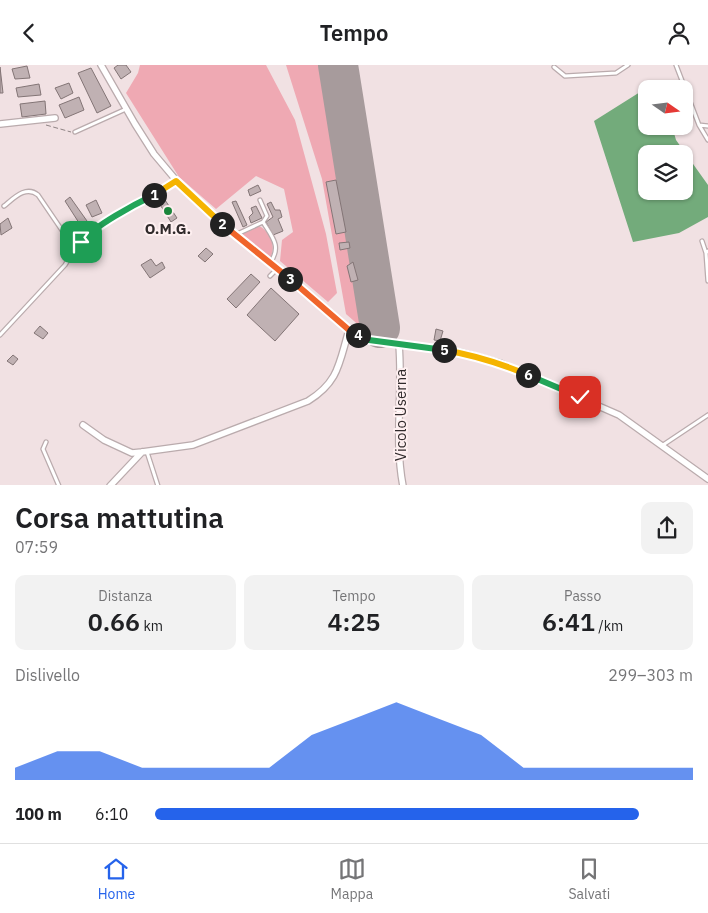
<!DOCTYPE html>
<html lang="it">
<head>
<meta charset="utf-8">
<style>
  body { margin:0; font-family:"IBM Plex Sans",sans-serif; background:#f2f2f2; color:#202124; height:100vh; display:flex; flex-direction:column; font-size:19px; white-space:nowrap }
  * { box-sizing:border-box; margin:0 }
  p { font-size:16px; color:#757577 }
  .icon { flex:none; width:28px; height:28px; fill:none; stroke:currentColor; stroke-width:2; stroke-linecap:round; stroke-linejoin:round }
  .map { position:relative; height:420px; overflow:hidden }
  .side { display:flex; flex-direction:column; background:#fff; flex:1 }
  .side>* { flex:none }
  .needle { width:32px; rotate:104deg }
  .tools { position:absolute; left:638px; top:15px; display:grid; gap:10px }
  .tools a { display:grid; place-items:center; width:55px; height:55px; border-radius:10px; background:#fff; box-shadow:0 1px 4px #0004; font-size:25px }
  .pin { position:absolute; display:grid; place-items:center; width:42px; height:42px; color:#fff; margin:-21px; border-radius:10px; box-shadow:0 2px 8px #0006 }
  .km { position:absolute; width:25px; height:25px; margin:-12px; border-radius:50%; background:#222; color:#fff; font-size:14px; line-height:25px; text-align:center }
  .round { display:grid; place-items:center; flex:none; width:52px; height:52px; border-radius:10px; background:#f2f2f2 }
  .headline { display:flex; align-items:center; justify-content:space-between; height:85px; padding:0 15px }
  h1 { font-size:28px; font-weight:600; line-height:38px }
  .metrics { display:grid; grid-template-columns:repeat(3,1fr); gap:8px; height:85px; padding:5px 15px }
  .metrics div { display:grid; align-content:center; border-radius:10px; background:#f2f2f2; text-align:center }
  .metrics b { font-size:25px; font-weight:600 }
  .metrics small { font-size:14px; font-weight:400 }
  .metrics p { font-size:14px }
  .chart { height:140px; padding:10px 15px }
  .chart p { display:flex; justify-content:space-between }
  .chart svg { width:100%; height:90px; margin-top:5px; fill:#2563eb; opacity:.7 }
  ul { padding:0 15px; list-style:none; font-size:16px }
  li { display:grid; grid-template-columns:80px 60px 1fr; align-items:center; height:38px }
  li i { height:12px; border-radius:6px; background:#2563eb }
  header { display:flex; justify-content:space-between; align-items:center; height:65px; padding:0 15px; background:#fff; font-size:22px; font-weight:600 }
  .tabs { display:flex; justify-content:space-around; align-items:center; height:70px; border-top:1px solid #e0e0e0; background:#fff; font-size:14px; color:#757577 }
  .tabs a { display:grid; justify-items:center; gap:2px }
  .tabs .selected { color:#2563eb }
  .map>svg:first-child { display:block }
  .green { fill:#efa9b3 }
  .water { fill:#73ab7b; fill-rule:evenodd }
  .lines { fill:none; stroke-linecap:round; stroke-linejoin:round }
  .runway { stroke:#a79b9c; stroke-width:40 }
  .building { fill:#c0b1b3; stroke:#837576 }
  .service-casing { stroke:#baabad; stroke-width:5.5 }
  .minor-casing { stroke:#baabad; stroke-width:8 }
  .path { stroke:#8e8384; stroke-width:1; stroke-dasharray:5 2.5; stroke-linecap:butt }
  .service { stroke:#fff; stroke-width:3 }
  .minor { stroke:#fff; stroke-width:5.5 }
  .split-1-casing { stroke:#fff; stroke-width:10 }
  .split-2-casing { stroke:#fff; stroke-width:10 }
  .split-3-casing { stroke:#fff; stroke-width:10 }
  .split-4-casing { stroke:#fff; stroke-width:10 }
  .split-5-casing { stroke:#fff; stroke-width:10 }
  .split-6-casing { stroke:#fff; stroke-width:10 }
  .split-7-casing { stroke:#fff; stroke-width:10 }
  .split-1 { stroke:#22a559; stroke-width:6 }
  .split-2 { stroke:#f5b400; stroke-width:6 }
  .split-3 { stroke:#f0652b; stroke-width:6 }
  .split-4 { stroke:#f0652b; stroke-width:6 }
  .split-5 { stroke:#22a559; stroke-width:6 }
  .split-6 { stroke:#f5b400; stroke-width:6 }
  .split-7 { stroke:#22a559; stroke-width:6 }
  .poi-dot { fill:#1b853b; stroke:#feeff0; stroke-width:2 }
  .labels { text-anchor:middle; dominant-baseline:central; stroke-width:4; stroke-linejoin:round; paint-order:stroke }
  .poi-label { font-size:15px; font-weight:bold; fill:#302a2b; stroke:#feeff0 }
  .street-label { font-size:15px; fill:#302a2b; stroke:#feeff0 }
</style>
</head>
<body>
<header><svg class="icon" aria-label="back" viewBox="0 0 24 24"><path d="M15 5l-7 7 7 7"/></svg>Tempo<svg class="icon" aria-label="person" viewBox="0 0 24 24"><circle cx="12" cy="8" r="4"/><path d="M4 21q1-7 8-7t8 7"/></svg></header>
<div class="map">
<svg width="708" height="421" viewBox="0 0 708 421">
  <rect width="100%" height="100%" fill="#f1e1e3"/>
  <path class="green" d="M140,0H266L295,55L326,169L337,228L328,237L280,196L282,175L293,167L284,124L256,111L216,144L179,112L126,28L138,8Z
    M286,0H349L393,271L370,270L346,249L322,114Z
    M259,161C270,166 277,182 270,193L240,170Z"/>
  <path class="water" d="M656,17L660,24H646V61H672L676,75L708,120V152L679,168L633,177L594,56ZM646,89H684V126H646Z"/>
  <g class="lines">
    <path class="runway" d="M338,0L380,263"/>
  </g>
  <path class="building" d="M118,0H126L131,7L121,14L114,3Z
    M27,1L30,13L15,14L12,4Z
    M0,2L3,28H0Z
    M91,3L111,41L97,48L78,8Z
    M69,18L73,28L61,34L55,23Z
    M39,19L41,30L18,32L16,23Z
    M79,32L84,45L65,53L59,40Z
    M45,36L46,49L22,52L20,39Z
    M336,115L346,167L336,169L326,117Z
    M258,120L261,126L250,131L248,125Z
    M70,132L87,156L81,161L65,136Z
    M96,135L102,148L92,152L86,140Z
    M165,135L177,153L171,157L159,138Z
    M236,136L247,160L243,162L232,137Z
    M271,137L275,145H280L282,152L278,154L283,166L273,170L266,157L273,152L267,139Z
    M256,141L262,153L251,158L249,152L253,148L251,143Z
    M8,153L12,163L1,170L0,159Z
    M349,177L350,183L340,185L339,178Z
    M206,183L213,189L205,197L198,191Z
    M151,194L156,201L162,197L165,203L150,213L141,200Z
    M353,197L358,215L351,217L347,201Z
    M251,209L260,217L236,243L227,234Z
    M271,223L299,249L275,276L247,250Z
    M40,261L48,268L43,274L34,268Z
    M436,264L443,266L440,276L434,275Z
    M13,290L18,294L13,300L7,296Z"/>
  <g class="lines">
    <defs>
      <path id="service" d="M676,0L699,60L708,61
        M554,2L565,11L616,8L628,0
        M699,60L708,75
        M75,67L126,44
        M260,135L267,151L263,157C272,172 282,181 270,198
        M4,141C14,133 26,120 38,130L72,180H77L86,171L120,149L176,116
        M235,170L263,157
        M702,176L706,188
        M708,186L706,188L708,216
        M270,211L277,204
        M0,270L65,200L77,180
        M46,377L43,384L59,421
        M663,380L708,350
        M147,387L158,421"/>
      <path id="minor" d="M101,0L135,59L154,89L181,121L217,155L312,232L349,265L369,275L464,288L500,298L619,350L708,414
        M0,59L55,53
        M399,280C403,327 394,374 403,421
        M83,360L104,375L132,388L142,387L193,380L308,336C339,317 339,298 349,265
        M110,421L142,387"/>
    </defs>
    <use href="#service" class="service-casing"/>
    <use href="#minor" class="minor-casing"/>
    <path class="path" d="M46,60L71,67"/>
    <use href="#service" class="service"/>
    <use href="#minor" class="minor"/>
  </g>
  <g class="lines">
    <defs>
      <path id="split-1" d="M81,177C94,161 135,139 154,130"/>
      <path id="split-2" d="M154,130L176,116L222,159"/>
      <path id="split-3" d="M222,159L290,214"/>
      <path id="split-4" d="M290,214L349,265L358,270"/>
      <path id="split-5" d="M358,270L369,275L444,285"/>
      <path id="split-6" d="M444,285C473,290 500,298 528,310"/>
      <path id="split-7" d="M528,310L580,332"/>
    </defs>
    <use href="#split-1" class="split-1-casing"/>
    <use href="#split-2" class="split-2-casing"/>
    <use href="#split-3" class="split-3-casing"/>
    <use href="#split-4" class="split-4-casing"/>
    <use href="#split-5" class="split-5-casing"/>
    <use href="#split-6" class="split-6-casing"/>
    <use href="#split-7" class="split-7-casing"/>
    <use href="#split-1" class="split-1"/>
    <use href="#split-2" class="split-2"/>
    <use href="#split-3" class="split-3"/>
    <use href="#split-4" class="split-4"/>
    <use href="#split-5" class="split-5"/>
    <use href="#split-6" class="split-6"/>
    <use href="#split-7" class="split-7"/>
  </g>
  <circle class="poi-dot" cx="168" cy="146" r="5"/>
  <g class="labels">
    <g class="poi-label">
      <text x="168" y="163">O.M.G.</text>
    </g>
    <g class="street-label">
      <text transform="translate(400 350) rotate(-90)">Vicolo Userna</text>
    </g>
  </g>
</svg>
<div class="tools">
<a><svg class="needle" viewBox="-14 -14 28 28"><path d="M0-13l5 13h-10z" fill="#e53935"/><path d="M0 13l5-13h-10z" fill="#757577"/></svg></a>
<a><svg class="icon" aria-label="layers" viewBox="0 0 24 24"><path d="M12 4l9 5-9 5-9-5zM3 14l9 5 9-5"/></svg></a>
</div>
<div class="pin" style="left:81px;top:177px;background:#1e9e55"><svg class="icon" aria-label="arrive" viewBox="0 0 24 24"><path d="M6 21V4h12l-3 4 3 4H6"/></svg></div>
<div class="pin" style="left:580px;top:332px;background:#d93025"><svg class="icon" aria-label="check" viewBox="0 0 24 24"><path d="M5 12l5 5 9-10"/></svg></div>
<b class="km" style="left:154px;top:130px">1</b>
<b class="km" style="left:222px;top:159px">2</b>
<b class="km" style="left:290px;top:214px">3</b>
<b class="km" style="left:358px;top:270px">4</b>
<b class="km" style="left:444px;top:285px">5</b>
<b class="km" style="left:528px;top:310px">6</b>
</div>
<section class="side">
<div class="headline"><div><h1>Corsa mattutina</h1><p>07:59</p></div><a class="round"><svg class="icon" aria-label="share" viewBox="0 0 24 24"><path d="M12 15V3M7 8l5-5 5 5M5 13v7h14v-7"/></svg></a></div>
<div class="metrics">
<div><p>Distanza</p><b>0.66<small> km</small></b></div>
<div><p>Tempo</p><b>4:25</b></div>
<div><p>Passo</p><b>6:41<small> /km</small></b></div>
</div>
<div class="chart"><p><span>Dislivello</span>299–303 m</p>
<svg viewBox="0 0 160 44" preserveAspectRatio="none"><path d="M0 44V38L10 30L20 30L30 38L40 38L50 38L60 38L70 22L80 14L90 6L100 14L110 22L120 38L130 38L140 38L150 38L160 38V44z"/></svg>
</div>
<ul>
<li><b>100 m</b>6:10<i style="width:90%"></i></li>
</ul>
</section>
<nav class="tabs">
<a class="selected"><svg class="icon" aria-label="home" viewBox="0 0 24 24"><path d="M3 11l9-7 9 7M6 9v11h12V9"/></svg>Home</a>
<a><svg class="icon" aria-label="map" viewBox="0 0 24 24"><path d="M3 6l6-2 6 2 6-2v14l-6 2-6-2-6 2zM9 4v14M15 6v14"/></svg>Mappa</a>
<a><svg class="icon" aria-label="saved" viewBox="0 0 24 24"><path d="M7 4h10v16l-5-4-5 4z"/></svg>Salvati</a>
</nav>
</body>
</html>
